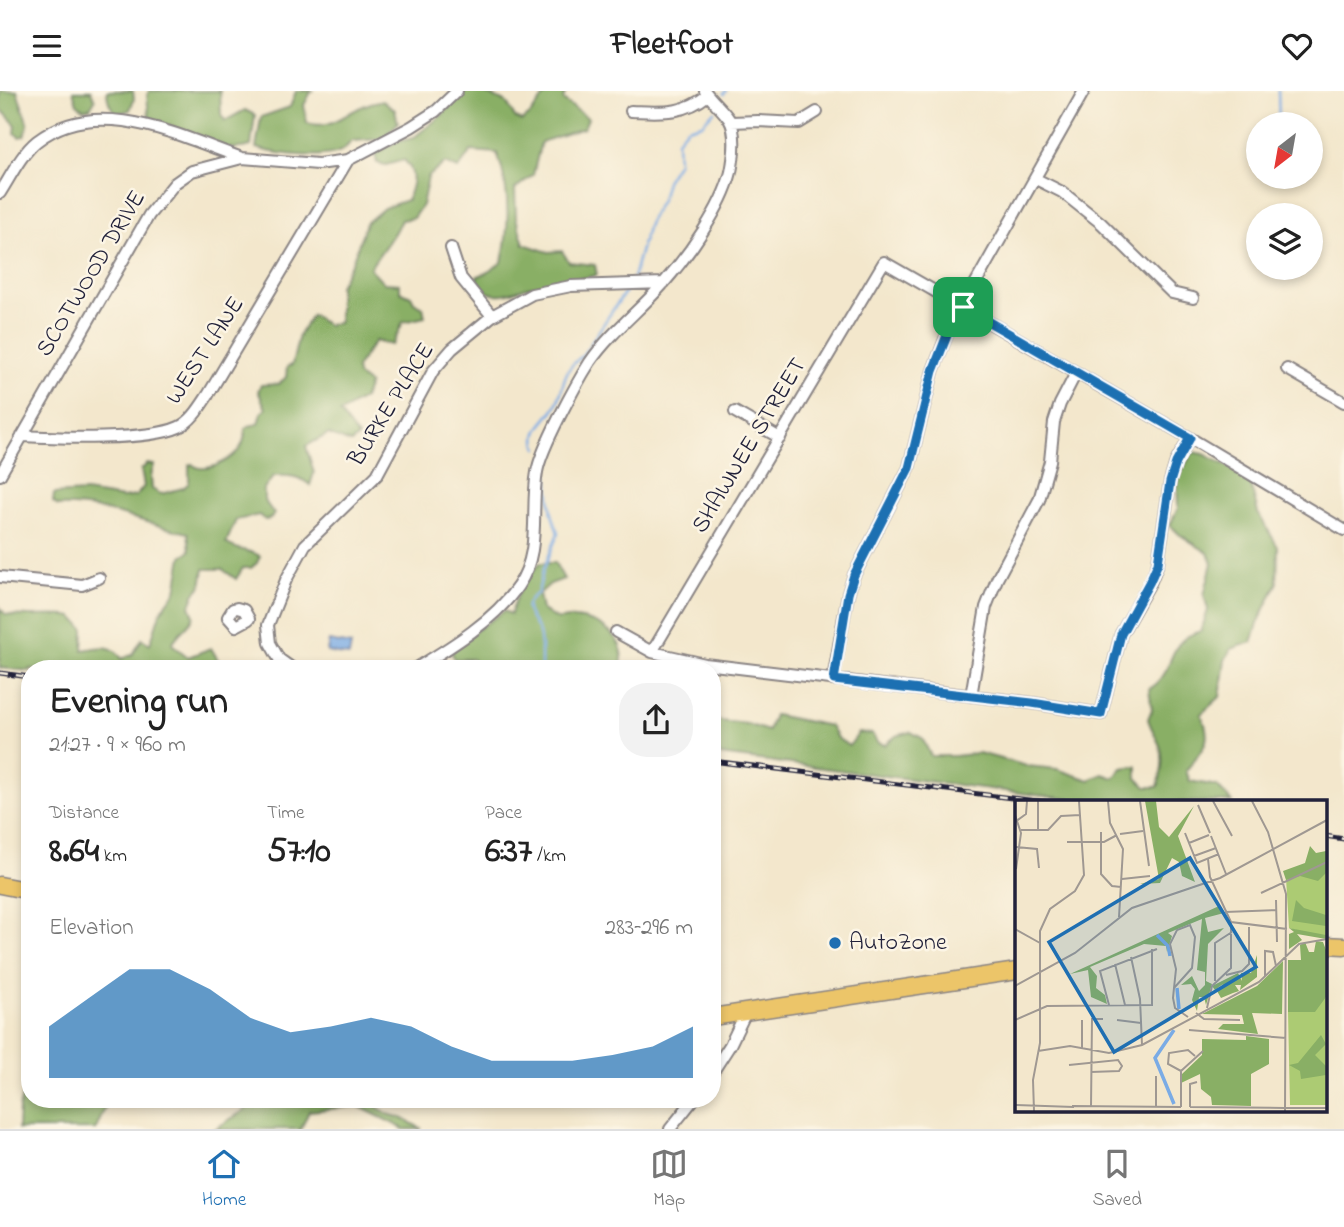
<!DOCTYPE html>
<html lang="en">
<head>
<meta charset="utf-8">
<style>
  body { margin:0; font-family:"Indie Flower",sans-serif; background:#f2f2f2; color:#222; height:100vh; display:flex; flex-direction:column; font-size:26px; white-space:nowrap }
  * { box-sizing:border-box; margin:0 }
  p { font-size:23px; color:#767676 }
  .icon { flex:none; width:38px; height:38px; fill:none; stroke:currentColor; stroke-width:2; stroke-linecap:round; stroke-linejoin:round }
  .map { position:relative; flex:1; overflow:hidden }
  .sheet { position:absolute; left:21px; top:569px; width:700px; height:448px; display:flex; flex-direction:column; background:#fff; border-radius:28px; box-shadow:0 4px 10px #0003 }
  .sheet>* { flex:none }
  .needle { width:46px; rotate:211deg }
  .buttons { position:absolute; left:1246px; top:21px; display:grid; gap:14px }
  .buttons a { display:grid; place-items:center; width:77px; height:77px; border-radius:50%; background:#fff; box-shadow:0 4px 10px #0003; font-size:35px }
  .pin { position:absolute; display:grid; place-items:center; width:60px; height:60px; color:#fff; margin:-30px; border-radius:14px; box-shadow:0 4px 10px #0006 }
  .round { display:grid; place-items:center; flex:none; width:74px; height:74px; border-radius:28px; background:#f2f2f2 }
  .summary { display:flex; align-items:center; justify-content:space-between; height:119px; padding:0 28px }
  h1 { font-size:38px; font-weight:700; line-height:52px }
  .figures { display:grid; grid-template-columns:repeat(3,1fr); gap:10px; height:119px; padding:7px 28px }
  .figures div { display:grid; align-content:center }
  .figures b { font-size:35px; font-weight:700 }
  .figures small { font-size:19px; font-weight:400 }
  .figures p { font-size:19px }
  .chart { height:196px; padding:14px 28px }
  .chart p { display:flex; justify-content:space-between }
  .chart svg { width:100%; height:126px; margin-top:7px; fill:#1f6fb2; opacity:.7 }
  header { display:flex; justify-content:space-between; align-items:center; height:91px; padding:0 28px; background:#fff; font-size:32px; font-weight:700 }
  .tab-bar { display:flex; justify-content:space-around; align-items:center; height:98px; border-top:2px solid #e0e0e0; background:#fff; font-size:19px; color:#767676 }
  .tab-bar a { display:grid; justify-items:center; gap:4px }
  .tab-bar .selected { color:#1f6fb2 }
  .map>svg:first-child { display:block }
  .forest { fill:#89af65; stroke:#566850; stroke-width:2 }
  .water { fill:#7aabe5; stroke:#4e6690; stroke-width:2 }
  .lines { fill:none; stroke-linecap:round; stroke-linejoin:round }
  .stream { stroke:#7aabe5; stroke-width:2.5 }
  .minor-casing { stroke:#8a8484; stroke-width:14 }
  .primary-casing { stroke:#8a8484; stroke-width:19 }
  .minor { stroke:#fff; stroke-width:10 }
  .primary { stroke:#ecc569; stroke-width:16 }
  .rail-casing { stroke:#22223b; stroke-width:5 }
  .rail { stroke:#fcf5e5; stroke-width:2.5; stroke-dasharray:8; stroke-linecap:butt }
  .route-casing { stroke:#fff; stroke-width:14 }
  .route { stroke:#1f6fb2; stroke-width:9 }
  .poi-dot { fill:#1f6fb2; stroke:#fcf5e5; stroke-width:2.5 }
  .labels { text-anchor:middle; dominant-baseline:central; stroke-width:5; stroke-linejoin:round; paint-order:stroke }
  .street-label { font-size:24px; fill:#22223b; stroke:#fcf5e5 }
  .poi-label { font-size:24px; fill:#22223b; stroke:#fcf5e5; text-anchor:start }
  .inset-river { fill:none; stroke:#7aabe5; stroke-width:3.5 }
  .inset-road { fill:none; stroke:#9f9892; stroke-width:2 }
  .view { fill:#1f6fb2; fill-opacity:0.15; stroke:#1f6fb2; stroke-width:3.5 }
  .inset-edge { fill:none; stroke:#22223b; stroke-width:3.5 }
</style>
</head>
<body>
<header><svg class="icon" aria-label="menu" viewBox="0 0 24 24"><path d="M4 6h16M4 12h16M4 18h16"/></svg>Fleetfoot<svg class="icon" aria-label="heart" viewBox="0 0 24 24"><path d="M12 20l-8-8c-3-5 5-10 8-4 3-6 11-1 8 4z"/></svg></header>
<div class="map">
<svg width="1344" height="1038" viewBox="0 0 1344 1038">
  <rect width="100%" height="100%" fill="#fcf5e5"/>
  <filter id="ink" filterUnits="userSpaceOnUse"><feTurbulence type="fractalNoise" baseFrequency=".0143" numOctaves="2"/><feDisplacementMap in="SourceGraphic" scale="14" xChannelSelector="R" yChannelSelector="G"/><feConvolveMatrix kernelMatrix="1 2 1 2 8 2 1 2 1" color-interpolation-filters="sRGB"/></filter>
  <filter id="wash" filterUnits="userSpaceOnUse"><feTurbulence type="fractalNoise" baseFrequency=".00686" numOctaves="4" result="noise"/><feDisplacementMap in="SourceGraphic" scale="28" xChannelSelector="R" yChannelSelector="G"/><feGaussianBlur stdDeviation="1.57" result="paint"/><feColorMatrix in="noise" values="0 0 0 0 0 0 0 0 0 0 0 0 0 0 0 0 0 1.4 0 .05"/><feComposite in="paint" operator="in"/></filter>
  <g filter="url(#wash)">
    <rect width="100%" height="100%" fill="#f3e7cc"/>
    <path class="forest" d="M0,0H17L28,34L24,45L19,46L15,42L16,34L0,17Z
      M73,0H91L95,9L90,17L83,18L77,13Z
      M107,0H133L134,8L130,19L117,23C110,17 107,10 107,0Z
      M149,0H220L221,23L225,30L245,19L255,24L251,55C217,66 180,37 149,26L147,4Z
      M296,0H314L311,1L304,14L307,32C329,39 342,25 361,16C368,12 376,11 383,9L395,19L398,32L382,48L352,50C349,52 347,56 344,58C328,70 275,63 256,57L261,26L290,16Z
      M464,0H487V3L507,12L515,27L522,30L530,24L548,0H566L563,9L588,27L584,37L541,51L533,84L515,98L516,127L524,153L548,161L562,160L569,171L595,174L597,184C576,190 554,191 533,195C519,197 504,207 490,202C483,199 480,192 476,186L488,181L502,171C510,134 510,97 497,62L471,60L458,78L445,72L428,86L422,114L413,127L401,129C393,147 380,161 370,177L384,192L400,193V200L411,205L414,211L423,216L425,226L403,231L392,254L375,250L356,277L357,284L369,293L364,307L340,322L358,346L351,352L328,343L306,355L314,382L310,394C299,385 289,384 274,385L264,397V409L274,423L270,428L265,429L259,424L236,429L226,452C236,460 248,458 260,465L257,472L251,477H243L236,488L222,478H204L201,495L194,503L190,515L194,525C189,536 177,542 172,553L188,566L211,557L220,572L230,577L30,578V580L0,577V516L5,523C28,528 50,522 73,526L84,538L83,559C100,556 112,552 122,568L133,563L142,548L150,553L160,522L176,500L182,465L190,460L188,442C144,433 104,413 58,415L53,411L54,403L85,401L123,407L136,405L144,395L141,379L147,373L154,374L151,385L152,398L161,403L183,397L189,392V374L192,373C204,384 227,371 238,360C244,354 245,346 245,338L249,335L258,333L261,322L266,318L258,300L261,294L279,293L286,286L287,276L292,274L299,244L312,224L327,234L339,232V195L353,169L366,132L384,117L407,109C413,94 417,81 404,69L386,74L377,72L375,63L396,51L413,47L442,24Z
      M1193,361L1204,363L1245,384L1251,395L1258,422L1278,456L1277,493L1259,530L1252,551L1231,558L1225,569L1220,606L1201,623C1215,653 1201,658 1186,680L1190,690L1217,695L1232,711H1092L712,663V629L747,633L768,640L774,624L830,635L837,647L849,655L859,642L872,643L877,651L885,654L896,645L911,641L922,647L931,665H955L979,662L1027,675L1057,678L1089,689L1103,683L1114,687L1122,677L1137,675V687L1146,696H1158C1161,684 1165,667 1160,655C1156,645 1151,638 1148,628L1152,618L1149,598C1178,582 1162,550 1201,540L1208,519L1204,504L1212,472L1208,462L1179,443L1170,434L1178,417L1177,387Z
      M540,472H555L564,488L550,493L539,503L542,519C546,521 553,527 557,528C562,529 569,526 574,527C601,529 630,549 620,577L483,578L472,568H454L452,563L454,555L504,520L511,523C516,503 526,486 540,472Z
      M30,974V1008H109L96,1038H18L19,1017Z
      M262,1008H365L388,1023L402,1027L422,1038H404L358,1015L309,1020L301,1038H215Z"/>
    <path class="water" d="M329,550L351,554L349,565L327,561Z"/>
    <g class="lines">
      <path class="stream" d="M1278,0L1279,31
        M724,3L726,0
        M633,187L648,133L661,109L666,90L678,71L677,49L687,37L702,33L714,20
        M538,357C530,337 549,330 556,314C567,292 559,283 582,265L625,201
        M541,578C541,566 542,553 539,542C533,526 515,516 538,502L543,480L558,442L552,423L546,373"/>
    </g>
  </g>
  <g filter="url(#ink)">
    <g class="lines">
      <defs>
        <path id="minor" d="M631,20C662,21 683,24 708,4
          M731,31L758,30L799,32L817,21
          M1036,88L1062,101L1101,132L1172,202L1193,207
          M0,102C11,85 21,63 37,50C97,3 179,45 242,67
          M451,157L461,187L492,225
          M1287,278L1344,311
          M735,321L780,347
          M22,345C58,347 148,350 179,336C192,330 200,316 208,304L348,69
          M0,384L149,124L175,92L192,80L242,67L318,73L348,69L411,36L436,20L457,0
          M0,486L82,494L99,487
          M237,517L244,519L249,528L236,535L228,526L233,518Z
          M616,541L652,561L705,573L1032,612L1101,623L1121,543L1151,490L1158,472L1170,391L1176,371L1190,347
          M652,561L884,171L1190,347L1344,439
          M293,578L279,568L270,552L268,534L286,489L305,454L377,384L433,280L452,258L492,225L532,203L571,195L664,192
          M415,578C451,556 494,530 518,495C542,460 530,420 537,381C541,357 576,293 590,271C610,242 639,220 662,194C688,165 722,117 731,81C734,66 737,41 729,28C722,18 712,10 705,0
          M833,589L848,503L854,484L909,377L933,280L948,241L1084,0
          M971,605L986,516L997,488L1039,409L1050,370L1054,331L1060,313L1076,282
          M712,982L730,954L745,923
          M670,1038L694,1008"/>
        <path id="primary" d="M0,794L30,800
          M1325,854L1344,855
          M712,926L1017,880"/>
      </defs>
      <use href="#minor" class="minor-casing"/>
      <use href="#primary" class="primary-casing"/>
      <use href="#minor" class="minor"/>
      <use href="#primary" class="primary"/>
      <defs>
        <path id="rail" d="M0,582L30,586
          M712,670L1045,711
          M1325,745L1344,748"/>
      </defs>
      <use href="#rail" class="rail-casing"/>
      <use href="#rail" class="rail"/>
    </g>
  </g>
  <g class="lines" filter="url(#ink)">
    <defs>
      <path id="route" d="M963,216L1190,347L1176,372L1170,391L1158,472L1150,490L1121,543L1101,623L1032,612L834,589L848,503L854,484L909,377L933,280L948,242Z"/>
    </defs>
    <use href="#route" class="route-casing"/>
    <use href="#route" class="route"/>
  </g>
  <circle class="poi-dot" cx="835" cy="852" r="7"/>
  <g class="labels">
    <g class="street-label">
      <text transform="translate(92 183) rotate(-59)">SCOTWOOD DRIVE</text>
      <text transform="translate(206 260) rotate(-57)">WEST LANE</text>
      <text transform="translate(392 314) rotate(-58)">BURKE PLACE</text>
      <text transform="translate(750 355) rotate(-59)">SHAWNEE STREET</text>
    </g>
    <g class="poi-label">
      <text x="849" y="852">AutoZone</text>
    </g>
  </g>
  <g transform="translate(1015 709)">
    <rect width="312" height="312" fill="#f3e7cc"/>
    <path d="M311,60V138L274,128L271,78ZM311,197V305H275L273,212Z" fill="#accb73"/>
    <path d="M130,1H141L144,27L154,37L179,6L163,36L180,82L167,76L164,62L157,58L145,83L125,84L144,79ZM295,46L301,53L311,51V73L303,81L285,76L271,80L268,71L290,63ZM281,100L289,108L311,115V126L277,121ZM204,106L209,113L190,118L193,132L209,128L193,144L191,181L197,184L191,205L189,197H184L182,211L177,200L180,189L176,184L166,185L177,176L184,191L190,185V172L182,170L187,119L153,133L157,136L152,152L151,146L129,144L75,167L82,176L81,188L90,195L92,204L76,197L73,170L55,174ZM274,128L311,135V139L282,134L287,140L274,149V134L279,132ZM301,141L308,142L311,150V197L300,212H273V160H286L285,145L290,142L294,152H299ZM242,155V177L225,190L226,185H220L224,191L218,193L216,187L218,193L206,198L202,191L208,184L200,190L197,186L223,173L227,181L226,173H236ZM268,161L267,214L237,213L243,234L203,229L208,224H229L227,215L187,214L242,186ZM306,235L311,244L300,255L311,266V275L286,279L285,271L274,265L283,263ZM231,236L254,239V264L236,274V306L197,305L196,297L186,289L185,274L166,283L167,274L187,255V239L231,240Z" fill="#89af65"/>
    <path class="inset-river" d="M142,135L153,146L155,156M162,188L164,209M159,230L140,258L159,304"/>
    <path class="inset-road" d="M23,1V30M93,1L95,23L108,49L104,117M125,1L134,66M198,1L217,36M237,1L253,32L271,94L270,311M183,5L195,33M0,15L6,33L1,69M0,22L11,14L12,1M6,30H33L46,16L65,15M86,32V74L97,86L106,87M170,33L182,63L204,54M105,34L128,31M196,36L211,74M52,42H89L102,35M174,43L194,35M0,47L22,49L24,68M179,56L201,48M193,59L195,77L216,122L272,129M107,79L135,76M246,93L312,62M261,100L262,142M210,112L261,110M0,129L25,143M116,157L125,199L127,245M100,164L110,205M211,175L227,171L234,164V127M250,177V151L258,152L261,166M200,181V143L217,132M0,186L60,153L117,108L205,78L312,20M159,188L161,169L155,144L162,130L175,125L180,137L177,168L159,188L158,198L160,208L173,217M94,205L85,171L142,149M192,208L197,186L216,168V122M181,213L189,219L225,220M0,220L32,206L137,205V149M102,220L126,223M174,230L271,238M67,248V220M23,251L55,246L94,253L127,245L244,182L284,144L312,139M54,265L103,260L107,266L104,271L76,272M166,271L153,264L154,253L173,250L180,256M0,305L59,307M57,306L166,307M141,306V276M76,307L77,219H88M166,307V271L188,251M175,307L270,308M175,307V284L182,282M270,308H312M19,311L18,280L25,243V131L35,109L60,91L69,75L64,1"/>
    <path class="view" d="M175,58L241,167L99,252L34,142Z"/>
    <rect width="312" height="312" class="inset-edge"/>
  </g>
</svg>
<div class="buttons">
<a><svg class="needle" viewBox="-14 -14 28 28"><path d="M0-13l5 13h-10z" fill="#e53935"/><path d="M0 13l5-13h-10z" fill="#767676"/></svg></a>
<a><svg class="icon" aria-label="layers" viewBox="0 0 24 24"><path d="M12 4l9 5-9 5-9-5zM3 14l9 5 9-5"/></svg></a>
</div>
<div class="pin" style="left:963px;top:216px;background:#1e9e55"><svg class="icon" aria-label="arrive" viewBox="0 0 24 24"><path d="M6 21V4h12l-3 4 3 4H6"/></svg></div>
<section class="sheet">
<div class="summary"><div><h1>Evening run</h1><p>21:27 · 9 × 960 m</p></div><a class="round"><svg class="icon" aria-label="share" viewBox="0 0 24 24"><path d="M12 15V3M7 8l5-5 5 5M5 13v7h14v-7"/></svg></a></div>
<div class="figures">
<div><p>Distance</p><b>8.64<small> km</small></b></div>
<div><p>Time</p><b>57:10</b></div>
<div><p>Pace</p><b>6:37<small> /km</small></b></div>
</div>
<div class="chart"><p><span>Elevation</span>283–296 m</p>
<svg viewBox="0 0 160 44" preserveAspectRatio="none"><path d="M0 44V26L10 16L20 6L30 6L40 13L50 23L60 28L70 26L80 23L90 26L100 33L110 38L120 38L130 38L140 36L150 33L160 26V44z"/></svg>
</div>
</section>
</div>
<nav class="tab-bar">
<a class="selected"><svg class="icon" aria-label="home" viewBox="0 0 24 24"><path d="M3 11l9-7 9 7M6 9v11h12V9"/></svg>Home</a>
<a><svg class="icon" aria-label="map" viewBox="0 0 24 24"><path d="M3 6l6-2 6 2 6-2v14l-6 2-6-2-6 2zM9 4v14M15 6v14"/></svg>Map</a>
<a><svg class="icon" aria-label="saved" viewBox="0 0 24 24"><path d="M7 4h10v16l-5-4-5 4z"/></svg>Saved</a>
</nav>
</body>
</html>
